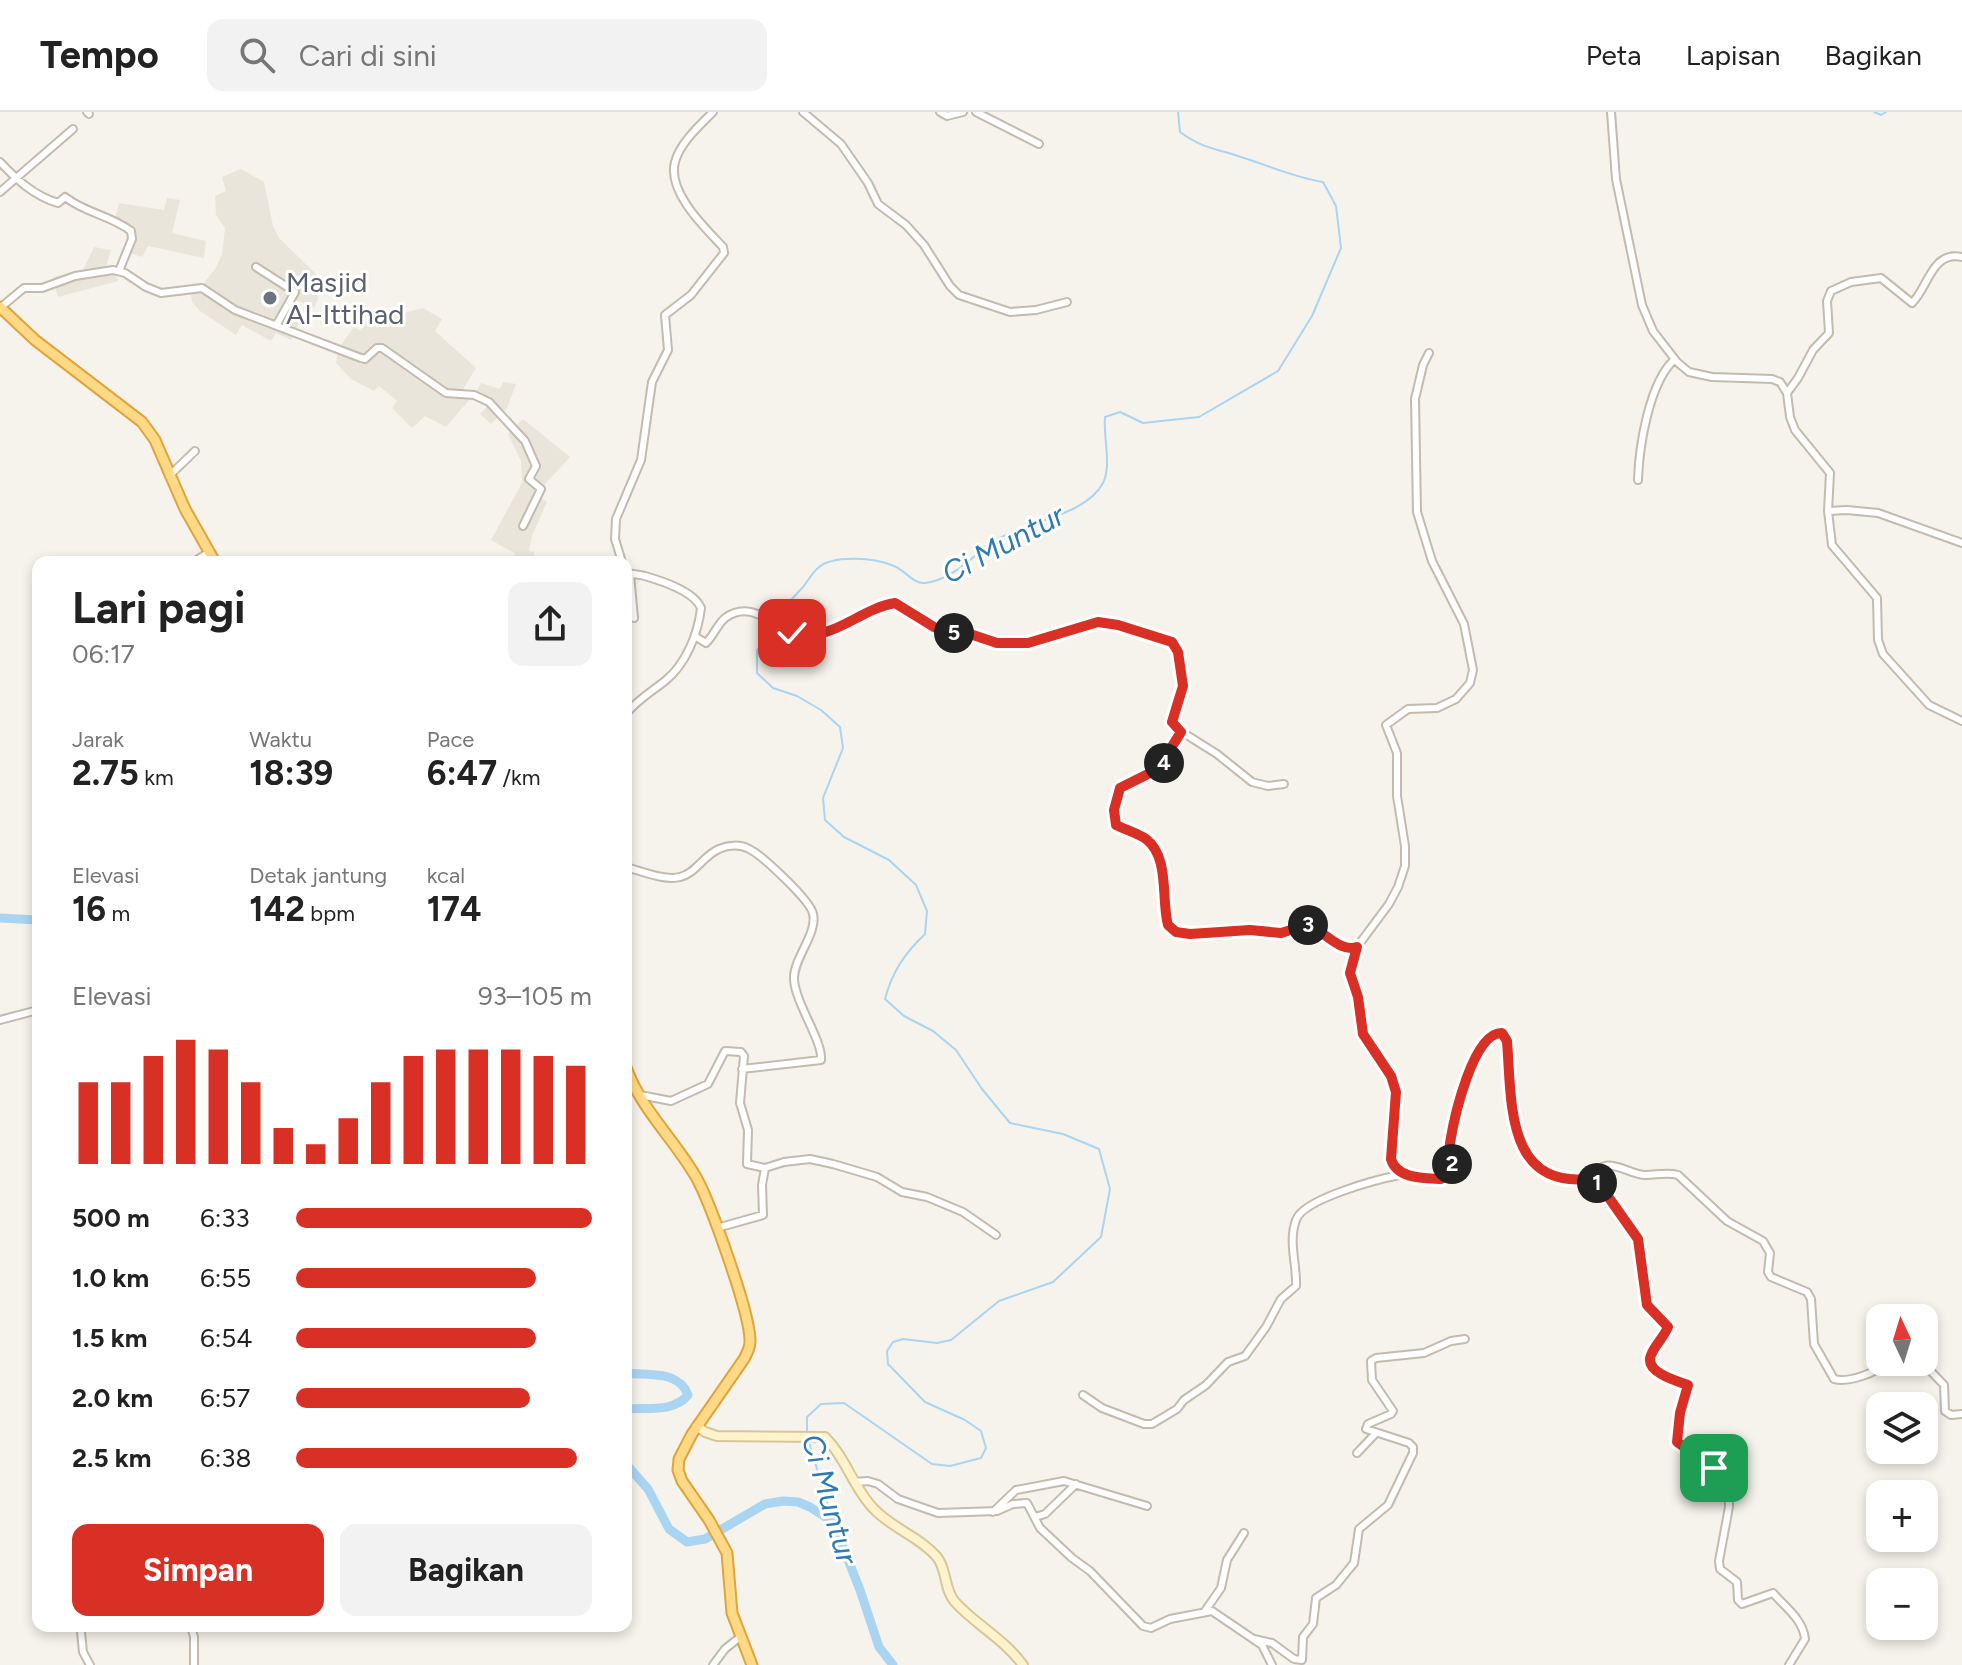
<!DOCTYPE html>
<html lang="id">
<head>
<meta charset="utf-8">
<style>
  body { margin:0; font-family:Figtree,sans-serif; background:#f2f2f2; color:#222; height:100vh; display:flex; flex-direction:column; font-size:30px; white-space:nowrap }
  * { box-sizing:border-box; margin:0 }
  p { font-size:26px; color:#767676 }
  .icon { flex:none; width:44px; height:44px; fill:none; stroke:currentColor; stroke-width:2; stroke-linecap:round; stroke-linejoin:round }
  .map { position:relative; flex:1; overflow:hidden }
  .panel { position:absolute; left:32px; top:444px; width:600px; height:1076px; display:flex; flex-direction:column; background:#fff; border-radius:16px; box-shadow:0 4px 12px #0003 }
  .panel>* { flex:none }
  .needle { width:52px; rotate:356deg }
  .buttons { position:absolute; left:1866px; top:1192px; display:grid; gap:16px }
  .buttons a { display:grid; place-items:center; width:72px; height:72px; border-radius:16px; background:#fff; box-shadow:0 4px 12px #0003; font-size:40px }
  .pin { position:absolute; display:grid; place-items:center; width:68px; height:68px; color:#fff; margin:-34px; border-radius:16px; box-shadow:0 4px 12px #0006 }
  .km { position:absolute; width:40px; height:40px; margin:-20px; border-radius:50%; background:#222; color:#fff; font-size:22px; line-height:40px; text-align:center }
  .round { display:grid; place-items:center; flex:none; width:84px; height:84px; border-radius:16px; background:#f2f2f2 }
  .summary { display:flex; align-items:center; justify-content:space-between; height:136px; padding:0 40px }
  h1 { font-size:44px; font-weight:700; line-height:60px }
  .metrics { display:grid; grid-template-columns:repeat(3,1fr); gap:12px; height:136px; padding:8px 40px }
  .metrics div { display:grid; align-content:center }
  .metrics b { font-size:34px; font-weight:700 }
  .metrics small { font-size:22px; font-weight:400 }
  .metrics p { font-size:22px }
  .chart { height:224px; padding:16px 40px }
  .chart p { display:flex; justify-content:space-between }
  .chart svg { width:100%; height:144px; margin-top:8px; stroke:#d93025; stroke-width:6 }
  .button { display:flex; gap:16px; margin-top:auto; padding:16px 40px }
  .button a { flex:1; height:92px; border-radius:16px; background:#d93025; color:#fff; font-size:32px; font-weight:700; line-height:92px; text-align:center }
  .button a+a { background:#f2f2f2; color:#222 }
  ul { padding:0 40px; list-style:none; font-size:26px }
  li { display:grid; grid-template-columns:128px 96px 1fr; align-items:center; height:60px }
  li i { height:20px; border-radius:10px; background:#d93025 }
  header { display:flex; align-items:center; gap:48px; box-sizing:border-box; height:112px; padding:0 40px; background:#fff; border-bottom:2px solid #e0e0e0 }
  header strong { font-size:38px }
  nav { display:flex; gap:44px; margin-inline-start:auto; font-size:28px }
  .search { width:560px; height:72px; background:#f2f2f2; display:flex; align-items:center; gap:20px; box-sizing:border-box; padding:0 28px; border-radius:16px; color:#767676; font-size:30px }
  .map>svg:first-child { display:block }
  .residential { fill:#eae5da }
  .lines { fill:none; stroke-linecap:round; stroke-linejoin:round }
  .stream { stroke:#a9d4f2; stroke-width:2 }
  .river { stroke:#a9d4f2; stroke-width:9 }
  .minor-casing { stroke:#c2bbae; stroke-width:10 }
  .secondary-casing { stroke:#d6c79b; stroke-width:12 }
  .trunk-casing { stroke:#e0a43c; stroke-width:13 }
  .minor { stroke:#fff; stroke-width:6 }
  .secondary { stroke:#fff3cd; stroke-width:8 }
  .trunk { stroke:#ffd985; stroke-width:9 }
  .route-casing { stroke:#fff; stroke-width:16 }
  .route { stroke:#d93025; stroke-width:10 }
  .worship-dot { fill:#6b7280; stroke:#fff; stroke-width:3 }
  .labels { text-anchor:middle; dominant-baseline:central; stroke-width:6; stroke-linejoin:round; paint-order:stroke }
  .worship-label { font-size:28px; fill:#5b616d; stroke:#fff; text-anchor:start }
  .water-label { font-size:30px; font-style:italic; fill:#2e7ab2; stroke:#fff }
</style>
</head>
<body>
<header>
<strong>Tempo</strong>
<div class="search"><svg class="icon" aria-label="search" viewBox="0 0 24 24"><circle cx="10" cy="10" r="6"/><path d="M15 15l6 6"/></svg>Cari di sini</div>
<nav><a>Peta</a><a>Lapisan</a><a>Bagikan</a></nav>
</header>
<div class="map">
<svg width="1962" height="1553" viewBox="0 0 1962 1553">
  <rect width="100%" height="100%" fill="#f6f3ec"/>
  <path class="residential" d="M241,57L264,70L273,114L279,126L318,164V187L314,196L294,187L291,195L304,202L291,228L276,221L271,229L242,213L236,223L200,199L192,190L190,175L203,172L215,157L222,143L225,116L216,103L215,84L226,79L222,65Z
    M167,86L180,88L172,121L206,129L204,146L148,134L142,145L124,139L129,127V120L114,110L119,91L164,98Z
    M94,135L111,138L106,155H116L118,169L58,185L53,165L83,158Z
    M423,196L442,207L435,219L476,256L462,279L476,280L481,271L500,277L503,270L516,272L507,296L491,312L480,302L489,293L471,286L446,315L425,304L412,316L392,296L397,289L379,274L374,279L351,267L336,251L338,237L354,215L361,219L373,201L398,202Z
    M523,307L570,345L545,372L539,385L547,390L532,424L529,439L534,440V450H517L514,441L491,428L522,371L521,349L508,322Z"/>
  <g class="lines">
    <path class="stream" d="M1874,0L1881,3L1886,0
      M776,508C783,495 793,486 803,475C808,469 812,461 818,456C833,442 876,446 894,454C905,458 913,472 925,471C950,468 968,449 987,434C1017,410 1085,406 1103,371C1112,353 1103,325 1105,305L1120,300L1143,311L1199,305L1278,259L1312,204L1341,136L1336,94L1323,70C1293,65 1267,53 1238,44C1213,36 1202,36 1180,20L1178,0
      M774,514L757,538V561L773,576L797,584L821,598L840,615L843,636L823,686L825,708L844,725L889,748L916,773L927,799L925,822C905,841 892,860 885,887L904,904L933,919L956,938L982,977L1010,1011L1063,1022L1099,1037L1110,1077L1101,1125L1053,1170L999,1189L951,1228L937,1231L903,1227L893,1230L887,1239L888,1252L925,1290L965,1308L981,1319L986,1336L981,1346L950,1354L932,1352L844,1291L821,1292L807,1305V1321
      M808,1327L833,1410"/>
    <path class="river" d="M0,806L38,808
      M626,1166V1169
      M626,1261C648,1264 679,1258 688,1283C673,1301 647,1295 626,1297
      M626,1352L648,1377L669,1417L687,1430L705,1427L765,1392L783,1389L798,1390L810,1395L833,1410L860,1478L879,1535L893,1553"/>
    <defs>
      <path id="minor" d="M87,0L89,2
        M803,0L841,32L868,71L878,92L906,113L924,133L950,174L959,183L1010,200L1036,198L1067,190
        M940,0L947,4L963,0
        M976,0L1039,32
        M1611,0L1616,67L1642,193L1653,219L1677,250L1689,260L1712,265L1772,267L1780,270L1787,281L1790,305L1795,318L1830,361L1828,399L1832,433L1877,486L1878,528L1883,542L1929,593L1962,609
        M0,50C16,67 34,84 58,91L65,85C85,101 110,103 131,119L132,127L119,159
        M0,80L73,17
        M256,155L295,180L277,212
        M0,196L24,176H42L75,164L113,158L125,161L146,175L161,181L202,176L235,198L361,246L365,247L377,236H382L446,281L474,283L489,290L525,329L536,354L529,367L541,377L523,414
        M1787,281L1798,266L1813,238L1829,221L1827,189L1831,179L1851,170L1881,166L1912,191C1928,176 1932,138 1962,145
        M169,364L195,339
        M1638,368C1639,335 1649,271 1674,248
        M1828,399L1847,398L1878,401L1962,431
        M194,450L209,440
        M622,450L615,427L616,407L641,348L652,270L668,238L665,203L691,183L724,141L723,135C705,116 667,80 675,50C680,31 699,14 713,0
        M626,460C632,463 637,462 645,464C662,469 694,479 701,496C698,522 686,552 665,569C651,580 637,588 626,602
        M630,463L634,506
        M696,525L706,531C714,523 717,513 725,506C757,483 780,527 813,522C821,521 830,520 837,517C856,509 875,494 895,491L940,518L970,522L997,531H1028L1098,510L1118,513L1169,528L1178,540L1183,574L1172,607L1174,615L1217,642L1252,670L1268,674L1284,672
        M1181,620L1158,657L1120,676L1114,698L1116,713C1127,719 1141,722 1150,731C1171,753 1157,791 1170,816L1185,822L1250,818L1279,821L1307,813C1324,818 1339,841 1357,835L1389,792L1398,775L1405,754V734L1397,684V641L1386,613L1408,597L1437,596L1456,587L1470,571L1473,558L1464,512L1432,449L1417,400L1415,287L1423,253L1429,241
        M626,755C641,759 665,769 680,765C695,762 704,743 719,737C728,733 740,732 749,737C762,743 811,789 813,802C818,821 793,847 794,867C795,891 823,929 821,948L742,957
        M1357,836L1350,861L1358,885L1364,925L1391,964L1396,980L1391,1047L1394,1055L1403,1063
        M0,908L38,898
        M640,983L671,989L708,972L725,939L741,940L744,944L740,991L748,1018L747,1052L765,1056L784,1050L810,1047L833,1052L877,1065L902,1080L927,1085L963,1100L996,1123
        M717,1116L763,1103L762,1073L765,1056
        M1922,1250L1944,1273L1945,1299L1951,1303L1962,1302
        M1083,1283L1102,1296L1144,1312H1152L1177,1297L1184,1288L1206,1273L1228,1250L1245,1244L1266,1215L1281,1187L1296,1174C1297,1152 1288,1130 1296,1108C1303,1087 1378,1067 1400,1063C1413,1061 1431,1071 1443,1066C1457,1060 1449,1044 1450,1033C1451,1014 1470,948 1480,934C1484,929 1489,925 1494,921H1502L1507,929C1512,990 1505,1080 1595,1066
        M1357,1341L1376,1321
        M855,1370L868,1369L878,1372L898,1387L938,1401L997,1399L1013,1392L1027,1391L1040,1416L1072,1446L1090,1459L1143,1514L1151,1516L1170,1507L1212,1499L1262,1533L1272,1553
        M993,1400L1016,1378L1064,1369L1147,1394
        M1035,1405L1045,1402L1076,1372
        M1205,1499L1221,1476L1227,1448L1244,1421
        M191,1514L194,1525V1553
        M81,1520L83,1540L90,1553
        M1254,1527L1272,1531L1294,1547L1302,1548L1303,1525L1313,1512L1316,1486L1336,1473L1354,1451L1359,1417L1388,1393L1413,1341V1335L1409,1331L1366,1317L1368,1312L1391,1302L1393,1299L1372,1268L1371,1249L1376,1246L1424,1241L1451,1229L1465,1227
        M713,1553L725,1537L740,1525
        M1789,1553L1805,1527C1803,1507 1784,1494 1773,1481L1742,1492L1738,1488L1737,1470L1720,1457L1719,1449L1729,1395L1728,1377L1736,1362L1731,1359L1716,1357L1677,1330L1680,1301L1689,1275L1671,1268L1651,1254V1241L1668,1215L1647,1193L1638,1127L1596,1069C1600,1038 1628,1063 1645,1063C1656,1063 1667,1060 1678,1063L1727,1109L1763,1129L1770,1141L1768,1160L1771,1165L1807,1180L1811,1187L1814,1232L1834,1267C1848,1271 1877,1261 1886,1250"/>
      <path id="secondary" d="M697,1314L705,1320L717,1324L825,1325C846,1346 853,1375 873,1396C891,1416 919,1424 937,1445C947,1457 944,1478 955,1490C976,1513 1004,1527 1023,1553"/>
      <path id="trunk" d="M0,195L35,228L142,310L155,328L185,397L215,450
        M626,955C640,996 674,1027 696,1065C710,1090 751,1203 750,1230C750,1236 747,1241 744,1247L692,1322L679,1347L678,1358L682,1369L709,1408L727,1441L732,1501L752,1553"/>
    </defs>
    <use href="#minor" class="minor-casing"/>
    <use href="#secondary" class="secondary-casing"/>
    <use href="#trunk" class="trunk-casing"/>
    <use href="#minor" class="minor"/>
    <use href="#secondary" class="secondary"/>
    <use href="#trunk" class="trunk"/>
  </g>
  <g class="lines">
    <defs>
      <path id="route" d="M792,521C833,531 858,497 895,491L934,515L945,520L970,522L997,531H1028L1098,510L1118,513L1172,530L1178,540L1183,574L1172,610L1181,620L1158,657L1120,676L1114,698L1116,713C1126,718 1137,721 1146,727C1170,745 1161,788 1168,813L1176,820L1190,822L1250,818L1281,821L1307,813C1324,818 1339,841 1357,835L1350,861L1358,885L1363,922L1391,964L1396,980L1391,1047C1397,1067 1423,1066 1441,1067L1451,1056C1452,1048 1449,1039 1450,1031C1454,1006 1473,920 1502,921L1507,929C1512,990 1505,1080 1595,1066L1638,1127L1647,1193L1668,1215C1664,1225 1655,1233 1651,1243C1644,1260 1676,1269 1688,1273L1680,1301L1677,1330L1714,1356"/>
    </defs>
    <use href="#route" class="route-casing"/>
    <use href="#route" class="route"/>
  </g>
  <circle class="worship-dot" cx="270" cy="186" r="8"/>
  <g class="labels">
    <g class="worship-label">
      <text x="286" y="170">Masjid<tspan x="286" dy="32">Al-Ittihad</tspan></text>
    </g>
    <g class="water-label">
      <text transform="translate(1003 432) rotate(-28)">Ci Muntur</text>
      <text transform="translate(830 1387) rotate(74)">Ci Muntur</text>
    </g>
  </g>
</svg>
<div class="buttons">
<a><svg class="needle" viewBox="-14 -14 28 28"><path d="M0-13l5 13h-10z" fill="#e53935"/><path d="M0 13l5-13h-10z" fill="#767676"/></svg></a>
<a><svg class="icon" aria-label="layers" viewBox="0 0 24 24"><path d="M12 4l9 5-9 5-9-5zM3 14l9 5 9-5"/></svg></a>
<a>+</a>
<a>−</a>
</div>
<div class="pin" style="left:1714px;top:1356px;background:#1e9e55"><svg class="icon" aria-label="arrive" viewBox="0 0 24 24"><path d="M6 21V4h12l-3 4 3 4H6"/></svg></div>
<div class="pin" style="left:792px;top:521px;background:#d93025"><svg class="icon" aria-label="check" viewBox="0 0 24 24"><path d="M5 12l5 5 9-10"/></svg></div>
<b class="km" style="left:1597px;top:1071px">1</b>
<b class="km" style="left:1452px;top:1052px">2</b>
<b class="km" style="left:1308px;top:813px">3</b>
<b class="km" style="left:1164px;top:651px">4</b>
<b class="km" style="left:954px;top:521px">5</b>
<section class="panel">
<div class="summary"><div><h1>Lari pagi</h1><p>06:17</p></div><a class="round"><svg class="icon" aria-label="share" viewBox="0 0 24 24"><path d="M12 15V3M7 8l5-5 5 5M5 13v7h14v-7"/></svg></a></div>
<div class="metrics">
<div><p>Jarak</p><b>2.75<small> km</small></b></div>
<div><p>Waktu</p><b>18:39</b></div>
<div><p>Pace</p><b>6:47<small> /km</small></b></div>
</div>
<div class="metrics">
<div><p>Elevasi</p><b>16<small> m</small></b></div>
<div><p>Detak jantung</p><b>142<small> bpm</small></b></div>
<div><p>kcal</p><b>174</b></div>
</div>
<div class="chart"><p><span>Elevasi</span>93–105 m</p>
<svg viewBox="0 0 160 44" preserveAspectRatio="none"><path d="M5 44V19M15 44V19M25 44V11M35 44V6M45 44V9M55 44V19M65 44V33M75 44V38M85 44V30M95 44V19M105 44V11M115 44V9M125 44V9M135 44V9M145 44V11M155 44V14"/></svg>
</div>
<ul>
<li><b>500 m</b>6:33<i style="width:100%"></i></li>
<li><b>1.0 km</b>6:55<i style="width:81%"></i></li>
<li><b>1.5 km</b>6:54<i style="width:81%"></i></li>
<li><b>2.0 km</b>6:57<i style="width:79%"></i></li>
<li><b>2.5 km</b>6:38<i style="width:95%"></i></li>
</ul>
<div class="button"><a>Simpan</a><a>Bagikan</a></div>
</section>
</div>
</body>
</html>
